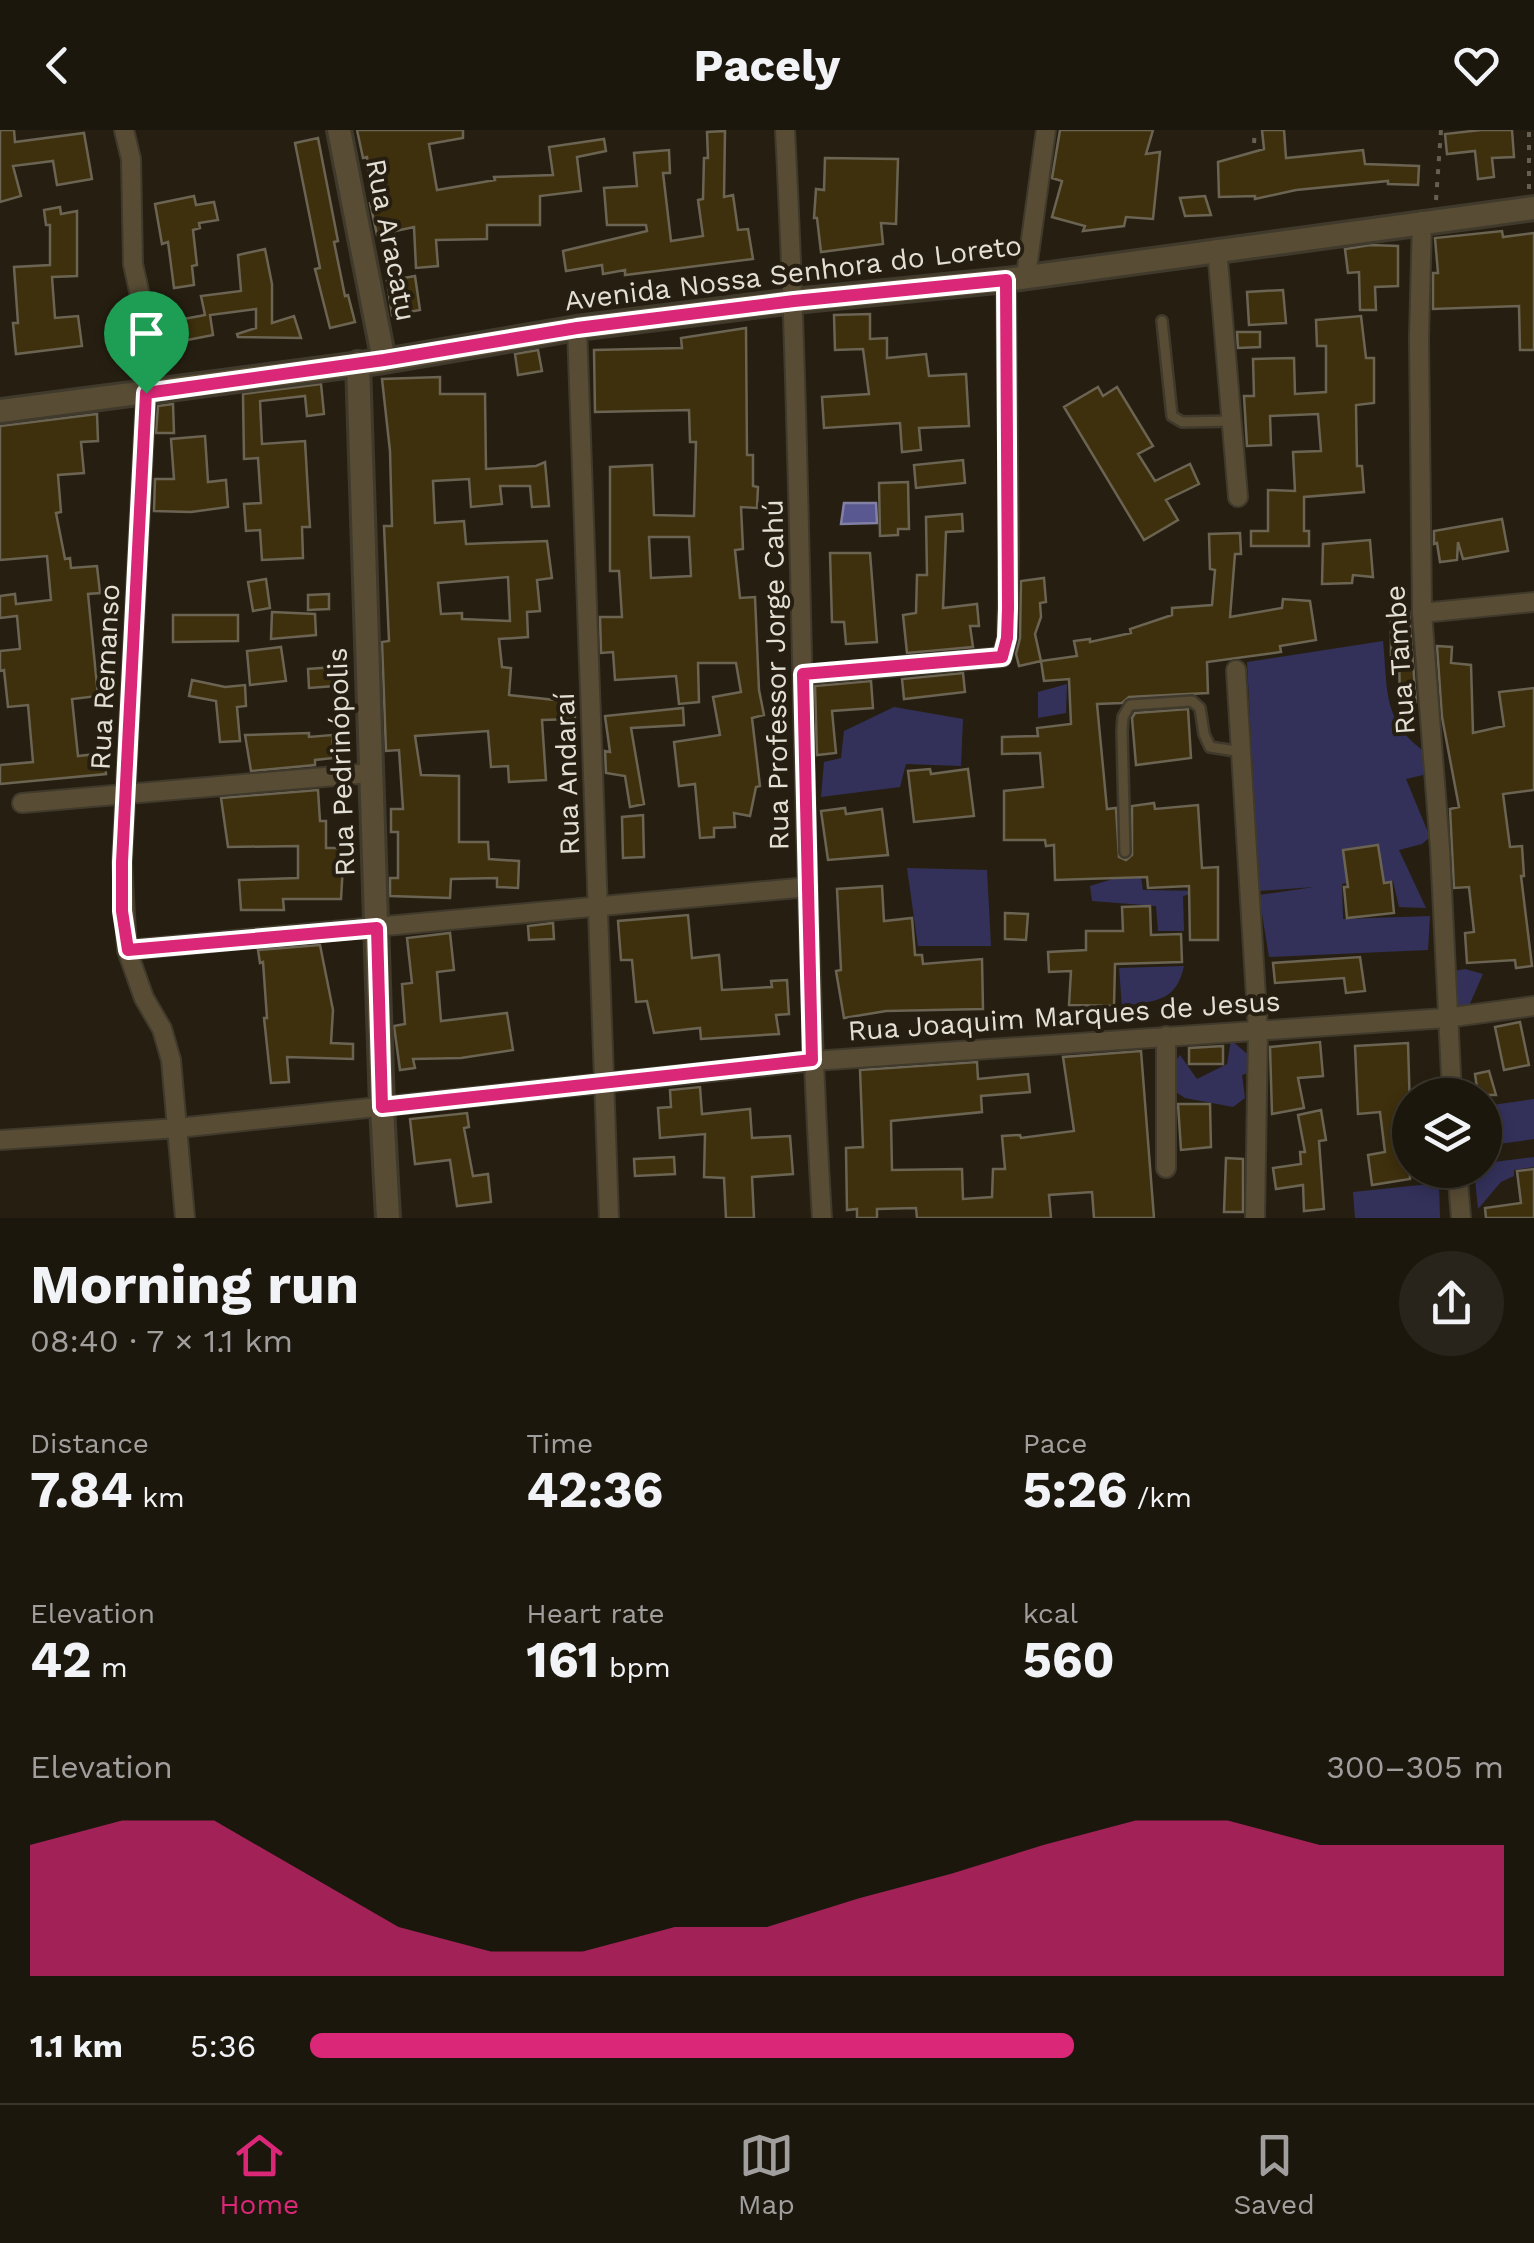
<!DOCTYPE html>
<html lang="en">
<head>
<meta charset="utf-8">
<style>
  body { margin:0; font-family:"Work Sans",sans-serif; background:#29241b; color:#f1f3f6; height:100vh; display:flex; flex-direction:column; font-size:38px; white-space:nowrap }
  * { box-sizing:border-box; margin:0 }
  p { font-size:32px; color:#a09f9d }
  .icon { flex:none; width:55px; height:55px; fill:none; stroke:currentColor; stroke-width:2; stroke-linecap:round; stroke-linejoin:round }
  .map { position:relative; height:1088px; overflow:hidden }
  .sheet { display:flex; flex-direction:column; background:#1c170d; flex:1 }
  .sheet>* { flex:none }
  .fabs { position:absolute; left:1392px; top:948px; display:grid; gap:20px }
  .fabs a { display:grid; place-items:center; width:110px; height:110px; border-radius:50%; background:#1c170d; box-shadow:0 5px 15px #0003,0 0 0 2px #3a362e; font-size:50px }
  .pin { position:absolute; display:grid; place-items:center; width:85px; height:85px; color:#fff; margin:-102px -42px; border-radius:50% 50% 50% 0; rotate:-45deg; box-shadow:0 0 10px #0007 }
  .pin .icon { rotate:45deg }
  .round { display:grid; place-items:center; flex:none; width:105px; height:105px; border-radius:52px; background:#29241b }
  .headline { display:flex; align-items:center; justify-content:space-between; height:170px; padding:0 30px }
  h1 { font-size:55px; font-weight:700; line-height:75px }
  .figures { display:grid; grid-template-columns:repeat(3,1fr); gap:15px; height:170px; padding:10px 30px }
  .figures div { display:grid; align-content:center }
  .figures b { font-size:50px; font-weight:700 }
  .figures small { font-size:28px; font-weight:400 }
  .figures p { font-size:28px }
  .chart { height:280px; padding:20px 30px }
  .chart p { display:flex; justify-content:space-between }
  .chart svg { width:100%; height:180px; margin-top:10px; fill:#db2777; opacity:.7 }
  ul { padding:0 30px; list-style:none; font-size:32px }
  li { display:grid; grid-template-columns:160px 120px 1fr; align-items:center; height:75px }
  li i { height:25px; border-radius:12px; background:#db2777 }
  header { display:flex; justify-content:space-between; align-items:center; height:130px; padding:0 30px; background:#1c170d; font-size:45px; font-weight:700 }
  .menu { display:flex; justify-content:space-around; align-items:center; height:140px; border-top:2px solid #3a362e; background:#1c170d; font-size:28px; color:#a09f9d }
  .menu a { display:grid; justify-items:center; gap:5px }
  .menu .on { color:#db2777 }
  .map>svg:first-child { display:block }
  .green { fill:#33315a }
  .water { fill:#5a5891; stroke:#8380a5; stroke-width:2.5 }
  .building { fill:#3e300d; stroke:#6b6453; stroke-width:2.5; fill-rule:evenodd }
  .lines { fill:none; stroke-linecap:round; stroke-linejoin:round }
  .service-casing { stroke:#403a2c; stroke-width:14 }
  .minor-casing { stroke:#403a2c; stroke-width:22 }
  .tertiary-casing { stroke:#403a2c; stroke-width:28 }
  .path { stroke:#666053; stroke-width:4; stroke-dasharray:5 8; stroke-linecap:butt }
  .service { stroke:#584c34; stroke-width:9 }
  .minor { stroke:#584c34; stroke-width:18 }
  .tertiary { stroke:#584c34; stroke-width:22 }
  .route-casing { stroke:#fff; stroke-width:20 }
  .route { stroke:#db2777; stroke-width:12 }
  .labels { text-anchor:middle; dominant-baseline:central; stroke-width:8; stroke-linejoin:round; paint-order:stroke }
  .street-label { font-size:28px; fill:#e3dfd5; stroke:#261f11 }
</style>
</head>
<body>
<header><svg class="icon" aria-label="back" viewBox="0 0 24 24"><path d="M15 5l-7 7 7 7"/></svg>Pacely<svg class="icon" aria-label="heart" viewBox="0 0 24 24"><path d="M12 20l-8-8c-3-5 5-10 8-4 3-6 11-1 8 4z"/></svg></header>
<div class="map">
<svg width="1534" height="1088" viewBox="0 0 1534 1088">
  <rect width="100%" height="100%" fill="#261f11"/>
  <path class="green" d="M1383,511C1388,560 1382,593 1427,623L1423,645L1406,649L1430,707L1422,714L1399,720L1426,778L1399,777L1393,751L1383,752L1379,714L1343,719L1347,753L1342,754L1343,789L1430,786L1428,820L1269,827L1259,765L1314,757L1259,761L1247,532Z
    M1067,554L1066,583L1038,588V562Z
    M894,577L963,589L961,636L906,634L900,657L821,667L824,632L841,628L844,601Z
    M907,738L987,740L991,816H918Z
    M1132,743L1141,747L1143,760L1203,761L1183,766L1184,801H1158L1156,776L1092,771L1090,756Z
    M1184,836C1176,873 1155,870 1122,877L1119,838Z
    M1465,839L1483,844L1468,878L1443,879L1437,870L1448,842Z
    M1231,910L1252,928L1248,943L1242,945L1245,968L1233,977L1185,968L1171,959L1174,933L1180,925L1197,949L1227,934Z
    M1534,969V1009L1485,1016V976Z
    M1534,1027V1037L1514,1040V1046L1501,1052L1478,1079L1474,1040H1485V1033Z
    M1439,1053L1440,1088H1355L1353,1062Z"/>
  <path class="water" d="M844,373H876L877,393L841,394Z"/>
  <path class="building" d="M0,0H14L15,12L84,3L92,49L57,55L53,31L13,36L21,66L0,72Z
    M357,0H463V8L429,14L437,60L495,50L494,47L553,45L549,17L604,9L606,21L577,27L581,61L540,66V95H487V109L436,110L438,136L416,138L414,97L377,105L370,73L373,72L367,27L363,28Z
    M1060,0H1153L1146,24L1160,22L1153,89L1126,87L1124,96L1083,101L1085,96L1052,87L1062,51L1052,48Z
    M1262,0H1284L1286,28L1363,20L1365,34L1419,36L1418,55L1388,54V51L1296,60L1255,69V66L1219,67L1218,32L1264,19Z
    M1481,0H1512L1514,27L1492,28L1494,47L1478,49L1475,21L1447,24L1445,4Z
    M725,1L724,67L733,65L738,100L748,99L753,129L625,145V140L603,144L602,135L566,141L563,121L647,101L646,95H607L604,58L637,56L634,23L669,20L670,43H663L671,111L703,106L698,70L703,69L704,28H708L707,2Z
    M318,8L338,111L334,112L345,166L348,165L355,192L330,198L315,139L320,138L295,13Z
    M825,28L898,29L896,94L881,93L883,114L821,122L817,88H814L816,59L824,60Z
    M194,66L196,75L214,72L218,90L199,93L200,98L193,100L197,135L192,136L194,155L174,158L168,112L162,114L155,74Z
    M1205,66L1211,85L1185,86L1180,68Z
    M60,77L61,84L77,81V146L52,147L55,188L78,186L82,216L16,224L13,193H18L14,137L50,135V95H46L44,80Z
    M1502,101L1503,107L1534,103V220H1520L1519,176L1433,179V143H1438L1435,108Z
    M1370,115L1398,116V156L1375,157L1376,180H1360L1359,142L1348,143L1345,119Z
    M265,119L272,154V193L294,186L301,208L238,207L237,204L256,198V179L210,185L213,205L157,216L155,174L171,172L173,191L205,185L201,166L241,161L238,125Z
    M415,146L420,180L392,185L387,151Z
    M1283,160L1286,193L1249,195L1247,162Z
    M870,184V209L887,208V228L926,224L929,246L966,244L969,296L919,298L921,320L902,322L900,293L824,298L822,267L869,264L863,219L835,220L834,185Z
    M1361,186L1366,228H1374V273L1356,275L1357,336H1362L1364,362L1304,367V401H1309V416H1251V401H1268V360L1295,361L1293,322L1321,321L1318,284L1270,286L1271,315L1247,316L1244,266H1254L1253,229L1294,228L1295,264L1326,262V216H1317L1316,190Z
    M746,198L747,325H753V356L758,357L757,378L741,377L743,419L735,420L740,468L755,467L759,560L764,585L752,588L760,656L756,657L750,686L734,683L735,697L714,698V707L700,708L695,654L679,656L674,612L720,605L713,567L741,562L736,533H698L699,572L679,574L676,546L615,550L613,522L601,523L600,487H622L619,441H610V337L652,335L654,385L694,386L696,312H690L689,280L595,282L594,220L682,218L681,208ZM649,407H689L691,446L651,448Z
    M1237,202H1260V217L1238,218Z
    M538,220L542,241L518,245L515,224Z
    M440,247V264H485L486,339L536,336L545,332L549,376L532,377L530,356H500L502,374L471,377L469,349L433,351L435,393L464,391L466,414L547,411L552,448L537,450L540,481L527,482L528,507L499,509L502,537L511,538L509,565L556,570L555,565L574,564L575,589L542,590L546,650L509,652L508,636L491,637L488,601L415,606L421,645L459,646V712H488L489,729L519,731L518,758L497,757V748L451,749L450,768L390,766V748H398V702H391V679H403L399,620L386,621L382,512L389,511L384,396H392L390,321L382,249ZM508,447L510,491L462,489V483L441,484L438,453Z
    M321,254L324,284L307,286L305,266L260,271L262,314L305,311L310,397H302L303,428L262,430L260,400L246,401L244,374L261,373L258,328L244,329L243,264Z
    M1098,257L1103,266L1117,257L1153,316L1138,324L1155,351L1190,334L1199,354L1166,370L1178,390L1144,410L1064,277Z
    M173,274L174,303H156L158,276Z
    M97,284L98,311L81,312L84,343L58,345L61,382L56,383L65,429L70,428L71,438L97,436L100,463L88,464L98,566L72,569L78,626L105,623L106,644L0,654V635L33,632L28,575L8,577L4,540L0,541V521L20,519L17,486L0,488V466L15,464L16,474L51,470L47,426L0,430V296Z
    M205,306L208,352L226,350L228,377L191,382L154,381L155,349H174L171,309Z
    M963,330L965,353L916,358L914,335Z
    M908,352L909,399H898V405L880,406L879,353Z
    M962,384L963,401L946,402L943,478L977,474L979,496H970L973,517L907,523L903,485L916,483L917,445H927L926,387Z
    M1502,389L1508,421L1463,429L1458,412L1457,430L1440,432L1437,413L1434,414V401Z
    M1240,403L1241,424H1235L1230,487L1282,478L1283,469L1310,471L1316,510L1280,516L1281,522L1207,532L1208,563L1129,567L1122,573L1097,574L1107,679L1116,678L1119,727L1126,730L1132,725V676L1154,673L1155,679L1198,675L1202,738L1218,737V810H1190L1189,756L1148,758L1147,747L1055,750L1054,715L1046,716L1045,710H1004V661L1043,657L1040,623L1002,624V607L1038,606L1037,598L1071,594L1069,549L1044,551L1041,531L1077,526L1074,511L1090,509V512L1131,503L1130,499L1172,485V478L1212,475L1215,440L1210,439L1209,404Z
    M1370,410L1373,447L1353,445L1352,453L1322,454L1323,414Z
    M830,423H870L877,512L846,514L844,492H832Z
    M1044,448L1046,472L1040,473L1041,487L1035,504L1041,531L1019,536L1016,524L1020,508L1021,451Z
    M266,449L270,478L253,481L248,452Z
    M329,464V479L308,480V465Z
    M1391,481H1409L1416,572L1400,573L1399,525H1391Z
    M272,482L315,484L316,505L271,509Z
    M173,485H238V511L173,512Z
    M1437,516L1452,517L1451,533L1471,535L1473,603L1504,596L1499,562L1534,558V660L1503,664L1510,717L1522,716L1524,746H1521L1532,836L1516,838L1515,830L1467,833L1465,803L1474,802L1469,757L1454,758L1450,679L1459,677L1442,587Z
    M281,517L286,551L250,555L247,521Z
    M334,537L335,556L309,558L308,539Z
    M963,543L965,562L904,569L902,549Z
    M192,550L225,557L245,555L246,576L237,577L240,611L220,612L216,571L189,566Z
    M871,551L873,578L832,581L836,623L817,625L815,556Z
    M683,578L684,595L631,598L644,674L630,677L625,646L606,643L605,621L610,622L605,586Z
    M1188,579L1191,628L1136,635L1132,588L1135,583Z
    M309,603V607L332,605L334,628L315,630V635L251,641L245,605Z
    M930,639L931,644L968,639L974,686L914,692L908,641Z
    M318,660L320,691H326V718H344L341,769H283L284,780H241L239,750L298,748V716L228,717L221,668Z
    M845,678L846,684L882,679L888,725L828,730L821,681Z
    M643,685L644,727L623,728L622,687Z
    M1378,715L1384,753L1391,752L1394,783L1347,788L1344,757H1348L1343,720Z
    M882,756L884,791L912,788L915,825H922L923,834L982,829L983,879L886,881L844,888L836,841L841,840L837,759Z
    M1150,776L1151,805L1181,804L1182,832L1115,834L1114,876L1069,875L1071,841L1049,842L1048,822L1086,820V801H1123L1122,777Z
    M1005,783L1028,784L1026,810L1005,809Z
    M688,785L692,828L719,825L722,860L772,857L771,851L787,850L789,884L776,885L779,904L701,909L700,898L654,903L647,871L636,872L632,830H621L618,791Z
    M553,793L554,809L529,810L528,796Z
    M450,803L454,840L437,842L441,891L507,883L513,920L461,928L413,929L415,938L400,940L394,896L405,894L402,854L412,853L407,808Z
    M320,815L333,880L331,913L353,914V929L287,927L289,952L271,953L264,888H267L263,832L260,833L258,820Z
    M1360,827L1365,861L1346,863L1344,848L1275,853L1273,833Z
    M1520,892L1529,935L1504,940L1495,897Z
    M1320,912L1323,946L1298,948L1304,978L1272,984L1270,917Z
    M1408,913L1410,980L1403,981L1410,1018V1049L1372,1055L1368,1025L1385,1022L1380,982L1358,984L1355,916Z
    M1223,916V934H1189V918Z
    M1141,921L1154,1088H1094L1092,1062L1049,1065L1051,1088H917L916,1078L877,1079V1088H857V1079L847,1080L846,1018L863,1017L860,940L977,932L978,949L1028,944L1030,962L981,966L982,982L891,991L892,1040L962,1039L963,1069L992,1067L993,1039H1005L1002,1006L1020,1005L1021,1008L1074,1001L1063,927Z
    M1489,941L1496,965H1478L1475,944Z
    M700,957L702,984L750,979L752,1008L790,1006L793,1044L752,1047L754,1088H726L724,1048L704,1047L705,1004L660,1008L658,978L671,977L670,960Z
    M1178,974H1210L1211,1017L1181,1020Z
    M1321,980L1326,1010L1319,1011L1324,1079L1304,1081L1303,1055L1276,1059L1273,1038L1301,1034L1300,1022H1305L1298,985Z
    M467,983L469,997L464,998L473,1046L488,1044L491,1072L457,1076L450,1030L415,1034L410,989Z
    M674,1027L675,1044L635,1046L634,1029Z
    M1226,1028L1243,1029V1082H1224Z
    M1534,1039V1088H1486L1485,1078L1521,1073L1517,1041Z"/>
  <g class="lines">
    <defs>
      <path id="service" d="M1162,191L1172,286L1182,292L1232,291
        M1125,722L1122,601L1123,587L1130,575L1192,571L1200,578L1204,604L1210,617L1242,622"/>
      <path id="minor" d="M124,0L131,29L133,134L143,179L146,263L122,732L127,820L144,868L162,899L171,930L185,1088
        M785,0C804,362 800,726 822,1088
        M1422,91L1419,208L1422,483L1440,719L1452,965
        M1217,119L1238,367
        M1026,146L1046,0
        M577,198L609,1088
        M1422,483L1534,472
        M1236,540L1258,900L1255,1088
        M803,545L1002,527L1007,508L1009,423L1006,150
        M22,673L371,643
        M127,820L808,757
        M0,1010L178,998L813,931L1446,888L1534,876
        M1166,1038V906
        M1457,1040L1461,1088"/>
      <path id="tertiary" d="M339,0L384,231
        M358,233L382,977L388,1088
        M0,281L384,231L577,198L794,171L1006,150L1534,78"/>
    </defs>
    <use href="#service" class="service-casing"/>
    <use href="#minor" class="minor-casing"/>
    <use href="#tertiary" class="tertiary-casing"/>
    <path class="path" d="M1254,13L1255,0
      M1529,59V0
      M1436,70L1441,0"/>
    <use href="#service" class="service"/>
    <use href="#minor" class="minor"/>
    <use href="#tertiary" class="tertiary"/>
  </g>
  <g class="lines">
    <defs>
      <path id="route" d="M1006,150L1008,478L1007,508L1002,527L803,544L812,930L382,977L377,798L128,820L122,781V732L146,263L384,230L577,198L794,171Z"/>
    </defs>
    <use href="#route" class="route-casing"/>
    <use href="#route" class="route"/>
  </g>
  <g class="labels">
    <g class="street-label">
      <text transform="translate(391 110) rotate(79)">Rua Aracatu</text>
      <text transform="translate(793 143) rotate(-7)">Avenida Nossa Senhora do Loreto</text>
      <text transform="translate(1400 530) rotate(-94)">Rua Tambe</text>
      <text transform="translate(776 545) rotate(-91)">Rua Professor Jorge Cahú</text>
      <text transform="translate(105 547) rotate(-87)">Rua Remanso</text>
      <text transform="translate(341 632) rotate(-92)">Rua Pedrinópolis</text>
      <text transform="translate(567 644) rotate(-92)">Rua Andaraí</text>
      <text transform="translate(1064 886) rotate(-4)">Rua Joaquim Marques de Jesus</text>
    </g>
  </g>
</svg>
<div class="fabs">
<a><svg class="icon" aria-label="layers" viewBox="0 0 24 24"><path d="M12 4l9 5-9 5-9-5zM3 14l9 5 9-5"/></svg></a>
</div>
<div class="pin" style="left:146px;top:263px;background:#1e9e55"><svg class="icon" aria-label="arrive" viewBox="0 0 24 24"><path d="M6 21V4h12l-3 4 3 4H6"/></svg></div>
</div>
<section class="sheet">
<div class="headline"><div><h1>Morning run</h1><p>08:40 · 7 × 1.1 km</p></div><a class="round"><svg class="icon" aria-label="share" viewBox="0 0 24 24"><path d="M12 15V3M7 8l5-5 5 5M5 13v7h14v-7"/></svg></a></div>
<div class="figures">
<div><p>Distance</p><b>7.84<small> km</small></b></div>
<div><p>Time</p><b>42:36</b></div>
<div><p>Pace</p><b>5:26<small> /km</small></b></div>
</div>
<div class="figures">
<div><p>Elevation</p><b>42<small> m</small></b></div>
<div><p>Heart rate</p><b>161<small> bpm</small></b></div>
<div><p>kcal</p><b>560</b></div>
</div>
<div class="chart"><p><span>Elevation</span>300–305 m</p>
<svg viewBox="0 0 160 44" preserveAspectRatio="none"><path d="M0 44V12L10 6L20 6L30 19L40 32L50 38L60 38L70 32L80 32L90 25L100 19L110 12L120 6L130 6L140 12L150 12L160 12V44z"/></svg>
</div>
<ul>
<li><b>1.1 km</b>5:36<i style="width:64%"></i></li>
</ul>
</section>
<nav class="menu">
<a class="on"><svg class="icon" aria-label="home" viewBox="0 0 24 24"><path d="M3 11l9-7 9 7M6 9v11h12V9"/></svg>Home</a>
<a><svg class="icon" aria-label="map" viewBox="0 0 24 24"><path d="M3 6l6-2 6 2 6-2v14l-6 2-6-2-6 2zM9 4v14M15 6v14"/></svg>Map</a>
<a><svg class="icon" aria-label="saved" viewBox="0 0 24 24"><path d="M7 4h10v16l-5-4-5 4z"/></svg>Saved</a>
</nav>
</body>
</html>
